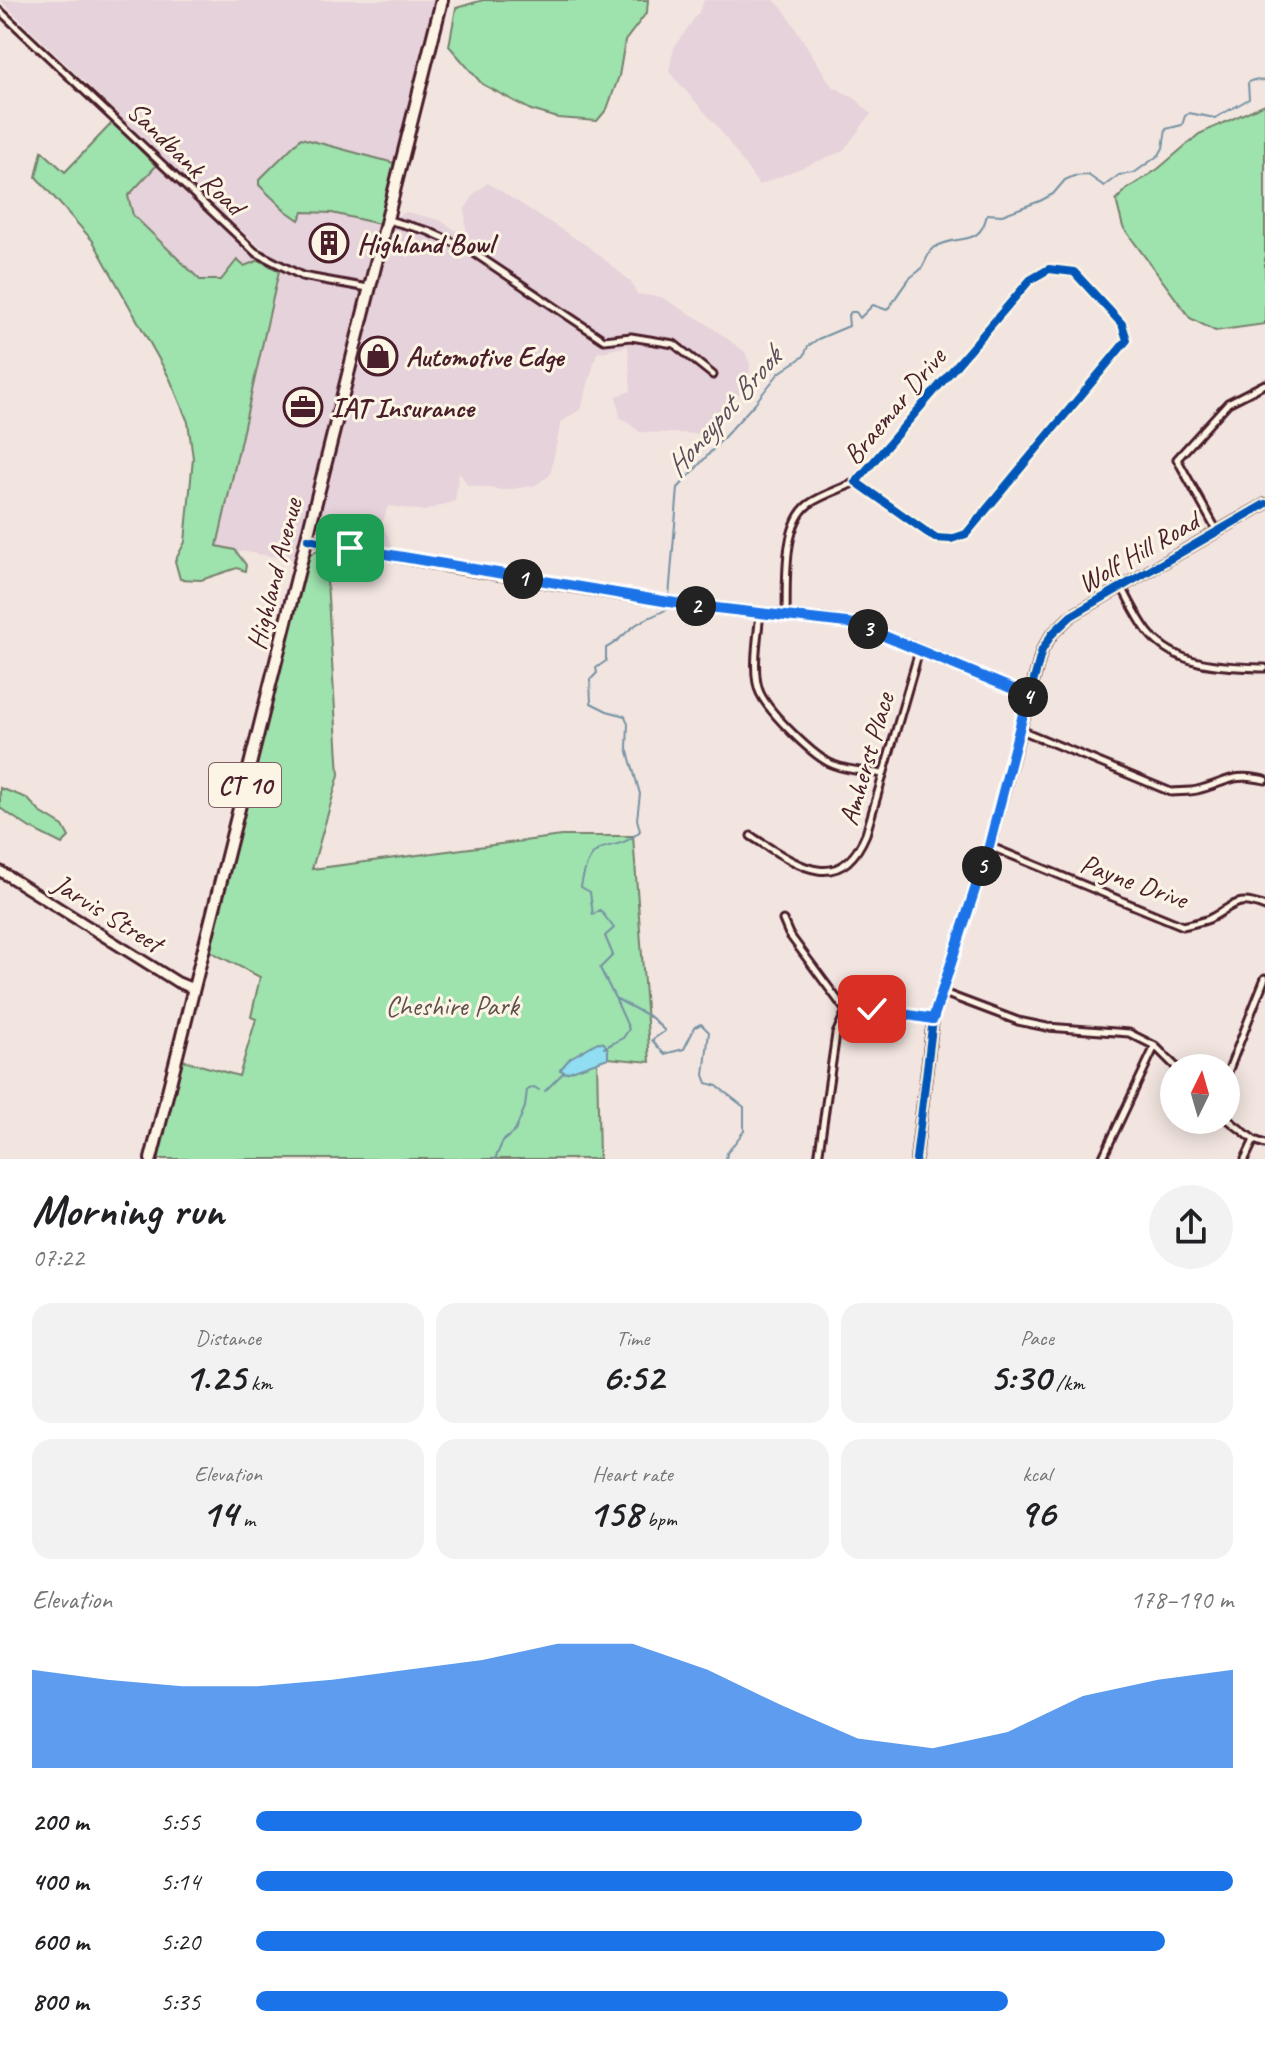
<!DOCTYPE html>
<html lang="en">
<head>
<meta charset="utf-8">
<style>
  body { margin:0; font-family:Caveat,sans-serif; background:#f2f2f2; color:#202124; height:100vh; display:flex; flex-direction:column; font-size:30px; white-space:nowrap }
  * { box-sizing:border-box; margin:0 }
  p { font-size:26px; color:#757577 }
  .icon { flex:none; width:44px; height:44px; fill:none; stroke:currentColor; stroke-width:2; stroke-linecap:round; stroke-linejoin:round }
  .map { position:relative; height:1159px; overflow:hidden }
  .drawer { display:flex; flex-direction:column; background:#fff; flex:1 }
  .drawer>* { flex:none }
  .needle { width:52px; rotate:5deg }
  .tools { position:absolute; left:1160px; top:1054px; display:grid; gap:16px }
  .tools a { display:grid; place-items:center; width:80px; height:80px; border-radius:50%; background:#fff; box-shadow:0 4px 20px #0003; font-size:40px }
  .pin { position:absolute; display:grid; place-items:center; width:68px; height:68px; color:#fff; margin:-34px; border-radius:16px; box-shadow:0 4px 12px #0006 }
  .km { position:absolute; width:40px; height:40px; margin:-20px; border-radius:50%; background:#222; color:#fff; font-size:22px; line-height:40px; text-align:center }
  .round { display:grid; place-items:center; flex:none; width:84px; height:84px; border-radius:42px; background:#f2f2f2 }
  .summary { display:flex; align-items:center; justify-content:space-between; height:136px; padding:0 32px }
  h1 { font-size:44px; font-weight:700; line-height:60px }
  .metrics { display:grid; grid-template-columns:repeat(3,1fr); gap:12px; height:136px; padding:8px 32px }
  .metrics div { display:grid; align-content:center; border-radius:20px; background:#f2f2f2; text-align:center }
  .metrics b { font-size:40px; font-weight:700 }
  .metrics small { font-size:22px; font-weight:400 }
  .metrics p { font-size:22px }
  .chart { height:224px; padding:16px 32px }
  .chart p { display:flex; justify-content:space-between }
  .chart svg { width:100%; height:144px; margin-top:8px; fill:#1a73e8; opacity:.7 }
  ul { padding:0 32px; list-style:none; font-size:26px }
  li { display:grid; grid-template-columns:128px 96px 1fr; align-items:center; height:60px }
  li i { height:20px; border-radius:10px; background:#1a73e8 }
  .map>svg:first-child { display:block }
  .built { fill:#e6d2da }
  .green { fill:#9ee2ad; stroke:#74806c; stroke-width:2 }
  .water { fill:#91ddf1; stroke:#7591a2; stroke-width:2 }
  .lines { fill:none; stroke-linecap:round; stroke-linejoin:round }
  .stream { stroke:#7591a2; stroke-width:2 }
  .street-casing { stroke:#4a1f2b; stroke-width:11 }
  .secondary-casing { stroke:#4a1f2b; stroke-width:14 }
  .highway-casing { stroke:#4a1f2b; stroke-width:16 }
  .street { stroke:#fcf5e5; stroke-width:5 }
  .secondary { stroke:#fcf5e5; stroke-width:8 }
  .highway { stroke:#fcf5e5; stroke-width:10 }
  .cycleway-casing { stroke:#fcf5e5; stroke-width:13 }
  .cycleway { stroke:#0057b8; stroke-width:8 }
  .route-casing { stroke:#fff; stroke-width:16 }
  .route { stroke:#1a73e8; stroke-width:10 }
  .labels { text-anchor:middle; dominant-baseline:central; stroke-width:6; stroke-linejoin:round; paint-order:stroke }
  .shield { fill:#fcf5e5; stroke:#7f5f63; stroke-width:2 }
  .shield-label { font-size:26px; font-weight:bold; fill:#4a1f2b }
  .street-label { font-size:28px; fill:#4a1f2b; stroke:#fcf5e5 }
  .poi-label { font-size:28px; font-weight:bold; fill:#4a1f2b; stroke:#fcf5e5; text-anchor:start }
  .park-label { font-size:28px; fill:#5f504c; stroke:#fcf5e5 }
  .water-label { font-size:30px; font-style:italic; fill:#5c4e5c; stroke:#fcf5e5 }
</style>
</head>
<body>
<div class="map">
<svg width="1265" height="1159" viewBox="0 0 1265 1159">
  <rect width="100%" height="100%" fill="#f2e5e0"/>
  <filter id="ink" filterUnits="userSpaceOnUse"><feTurbulence type="fractalNoise" baseFrequency=".0125" numOctaves="2"/><feDisplacementMap in="SourceGraphic" scale="16" xChannelSelector="R" yChannelSelector="G"/><feConvolveMatrix kernelMatrix="1 2 1 2 8 2 1 2 1" color-interpolation-filters="sRGB"/></filter>
  <g filter="url(#ink)">
    <path class="built" d="M0,0H437L381,223L406,212L440,220L466,237L465,209L475,193L488,183L592,249L631,282L637,294L661,297L706,323L745,352L750,364L749,384L700,434L640,432L620,417L616,396L631,391L628,346L597,353L581,409L561,422L550,475L534,486L503,490L467,485L459,471L455,501L424,511L388,506L382,524L395,552L320,533L298,561L217,547L279,271L288,275L289,262L270,254L219,212Z
      M704,0H774L784,10L832,86L856,99L871,114L843,151L759,185L717,126L669,72L674,47L699,12Z
      M156,166L249,254L259,260L221,280H200L133,215L129,206L128,196Z"/>
    <path class="green" d="M483,0H648L647,12L625,41L619,76L607,109L597,121L558,118L531,110L482,84L449,46L456,8Z
      M1265,104V324L1215,331L1190,318L1123,227L1116,200L1127,189L1158,169L1199,134Z
      M113,122L156,166L128,196L133,215L200,280H221L237,260L244,266L259,260L279,271L217,546L235,550L246,565L245,571L237,568L201,580L180,579L175,561L185,542L193,458L188,422L170,379L93,241L36,177L42,151L65,172Z
      M301,138L394,163L380,224L332,213L303,212L299,220L286,211L259,185V180Z
      M320,548L337,551L327,581L339,775L312,869L561,836H633L650,1062L597,1057L599,1159H157L182,1060L239,1076L256,1019L251,1017L260,977L211,952L212,942L309,556Z
      M0,788L27,798L40,812L63,826L69,837L62,844L30,828L0,808Z"/>
    <path class="water" d="M598,1042L604,1043L608,1050V1058L566,1073L560,1070L570,1058Z"/>
    <g class="lines">
      <path class="stream" d="M669,597L678,488L755,403L779,373L804,356L808,346L818,339L849,326L848,315L851,312H856L860,318L873,305L887,310C895,300 901,288 910,278C913,275 917,273 920,270C927,262 927,250 939,245C962,235 981,246 987,214L1002,215L1040,201L1053,194L1065,180L1074,176L1088,175L1104,186L1119,175L1134,173L1159,155L1163,148L1166,129L1182,125L1185,116L1189,113L1215,118L1249,99L1248,83L1253,80L1265,81
        M668,603L667,609C657,615 646,618 637,624C626,631 619,642 606,648V661L596,668L597,673L590,680L591,703L607,711L625,716L628,724L627,748L640,794L637,819L640,831C613,858 591,829 581,887L590,892L593,915L600,910L614,928L605,936L613,955L600,968L615,998L652,1018L665,1031L652,1040L664,1054L684,1049L695,1027L701,1024L709,1032L704,1075L707,1083L717,1086L744,1107V1131L727,1153L726,1159
        M604,1048L623,1038L629,1029L616,1000
        M545,1091L564,1072
        M495,1159L503,1141L515,1131L525,1107L527,1090L534,1087L539,1090"/>
      <defs>
        <path id="street" d="M0,11L255,252L302,276L368,288
          M388,220L428,231L468,249L604,340L631,337L674,344L713,375
          M1049,269L1074,272L1122,324L1127,340L966,534L951,539L935,538L856,482L1030,280Z
          M1217,531L1177,459L1228,403L1265,384
          M1122,587C1130,602 1138,619 1148,632C1176,667 1224,667 1265,668
          M760,613C758,634 751,674 760,693C769,712 814,758 834,765C849,771 867,771 882,774
          M786,615C787,584 782,524 809,504C822,495 841,489 856,482
          M1021,730L1171,792C1179,791 1189,792 1197,790C1227,783 1231,772 1265,780
          M751,836C794,863 839,899 866,834L919,651
          M989,846L1183,926C1191,924 1201,922 1209,919C1234,906 1236,895 1265,907
          M783,920L789,934L846,1011
          M941,992L1018,1021L1047,1027L1129,1033L1155,1046L1177,1068
          M846,1011L872,1009L933,1019
          M1226,1077L1265,978
          M1226,1118L1254,1140L1265,1144
          M818,1159L836,1034L846,1011
          M1102,1159L1155,1046
          M1245,1159L1254,1140"/>
        <path id="secondary" d="M308,539L444,566L681,604L855,624L1028,695
          M0,871L177,982L194,989
          M916,1159L933,1019L989,846L1042,650L1052,634L1071,616L1265,504"/>
        <path id="highway" d="M151,1159L442,0"/>
      </defs>
      <use href="#street" class="street-casing"/>
      <use href="#secondary" class="secondary-casing"/>
      <use href="#highway" class="highway-casing"/>
      <use href="#street" class="street"/>
      <use href="#secondary" class="secondary"/>
      <use href="#highway" class="highway"/>
      <defs>
        <path id="cycleway" d="M1049,269L1074,272L1122,324L1127,340L966,534L951,539L935,538L856,482L1030,280Z
          M308,539L444,566L681,604L855,624L1028,695
          M916,1159L933,1019L989,846L1042,650L1052,634L1071,616L1265,504"/>
      </defs>
      <use href="#cycleway" class="cycleway-casing"/>
      <use href="#cycleway" class="cycleway"/>
    </g>
  </g>
  <g class="lines" filter="url(#ink)">
    <defs>
      <path id="route" d="M350,548L681,604L855,624L1028,695L989,846L933,1019L872,1009"/>
    </defs>
    <use href="#route" class="route-casing"/>
    <use href="#route" class="route"/>
  </g>
  <defs>
    <symbol id="building-ring" viewBox="-11 -11 22 22"><circle r="9.5" fill="#fcf5e5" stroke="#4a1f2b" stroke-width="1.5"/><path d="M-4-6H4V6H1V3H-1V6H-4ZM-2.5-4.3h1.7v1.8h-1.7ZM.8-4.3h1.7v1.8H.8ZM-2.5-1h1.7V.8h-1.7ZM.8-1h1.7V.8H.8Z" fill="#4a1f2b"/></symbol>
    <symbol id="shop-ring" viewBox="-11 -11 22 22"><circle r="9.5" fill="#fcf5e5" stroke="#4a1f2b" stroke-width="1.5"/><path d="M-5-2.5h2.3a2.7 3.5 0 0 1 5.4 0H5L5.5 6h-11ZM-1.5-2.5h3a1.5 2.3 0 0 0-3 0Z" fill="#4a1f2b"/></symbol>
    <symbol id="office-ring" viewBox="-11 -11 22 22"><circle r="9.5" fill="#fcf5e5" stroke="#4a1f2b" stroke-width="1.5"/><path d="M-6-3h4V-5.5h4V-3h4V5H-6ZM-1-4.5V-3h2v-1.5ZM-6 0V1H6V0Z" fill="#4a1f2b"/></symbol>
  </defs>
  <g fill-rule="evenodd">
    <use href="#building-ring" x="307" y="221" width="44" height="44"/>
    <use href="#shop-ring" x="356" y="334" width="44" height="44"/>
    <use href="#office-ring" x="281" y="385" width="44" height="44"/>
  </g>
  <g class="labels">
    <rect class="shield" x="209" y="763" width="72" height="44" rx="6"/>
    <g class="shield-label">
      <text x="245" y="785">CT 10</text>
    </g>
    <g class="street-label">
      <text transform="translate(186 158) rotate(44)">Sandbank Road</text>
      <text transform="translate(894 406) rotate(-50)">Braemar Drive</text>
      <text transform="translate(1138 552) rotate(-30)">Wolf Hill Road</text>
      <text transform="translate(274 574) rotate(-76)">Highland Avenue</text>
      <text transform="translate(866 759) rotate(-74)">Amherst Place</text>
      <text transform="translate(1134 881) rotate(20)">Payne Drive</text>
      <text transform="translate(108 913) rotate(32)">Jarvis Street</text>
    </g>
    <g class="poi-label">
      <text x="357" y="243">Highland Bowl</text>
      <text x="406" y="356">Automotive Edge</text>
      <text x="331" y="407">IAT Insurance</text>
    </g>
    <g class="park-label">
      <text x="452" y="1005">Cheshire Park</text>
    </g>
    <g class="water-label">
      <text transform="translate(723 412) rotate(-49)">Honeypot Brook</text>
    </g>
  </g>
</svg>
<div class="tools">
<a><svg class="needle" viewBox="-14 -14 28 28"><path d="M0-13l5 13h-10z" fill="#e53935"/><path d="M0 13l5-13h-10z" fill="#757577"/></svg></a>
</div>
<div class="pin" style="left:350px;top:548px;background:#1e9e55"><svg class="icon" aria-label="arrive" viewBox="0 0 24 24"><path d="M6 21V4h12l-3 4 3 4H6"/></svg></div>
<div class="pin" style="left:872px;top:1009px;background:#d93025"><svg class="icon" aria-label="check" viewBox="0 0 24 24"><path d="M5 12l5 5 9-10"/></svg></div>
<b class="km" style="left:523px;top:579px">1</b>
<b class="km" style="left:696px;top:606px">2</b>
<b class="km" style="left:868px;top:629px">3</b>
<b class="km" style="left:1028px;top:697px">4</b>
<b class="km" style="left:982px;top:866px">5</b>
</div>
<section class="drawer">
<div class="summary"><div><h1>Morning run</h1><p>07:22</p></div><a class="round"><svg class="icon" aria-label="share" viewBox="0 0 24 24"><path d="M12 15V3M7 8l5-5 5 5M5 13v7h14v-7"/></svg></a></div>
<div class="metrics">
<div><p>Distance</p><b>1.25<small> km</small></b></div>
<div><p>Time</p><b>6:52</b></div>
<div><p>Pace</p><b>5:30<small> /km</small></b></div>
</div>
<div class="metrics">
<div><p>Elevation</p><b>14<small> m</small></b></div>
<div><p>Heart rate</p><b>158<small> bpm</small></b></div>
<div><p>kcal</p><b>96</b></div>
</div>
<div class="chart"><p><span>Elevation</span>178–190 m</p>
<svg viewBox="0 0 160 44" preserveAspectRatio="none"><path d="M0 44V14L10 17L20 19L30 19L40 17L50 14L60 11L70 6L80 6L90 14L100 25L110 35L120 38L130 33L140 22L150 17L160 14V44z"/></svg>
</div>
<ul>
<li><b>200 m</b>5:55<i style="width:62%"></i></li>
<li><b>400 m</b>5:14<i style="width:100%"></i></li>
<li><b>600 m</b>5:20<i style="width:93%"></i></li>
<li><b>800 m</b>5:35<i style="width:77%"></i></li>
</ul>
</section>
</body>
</html>
